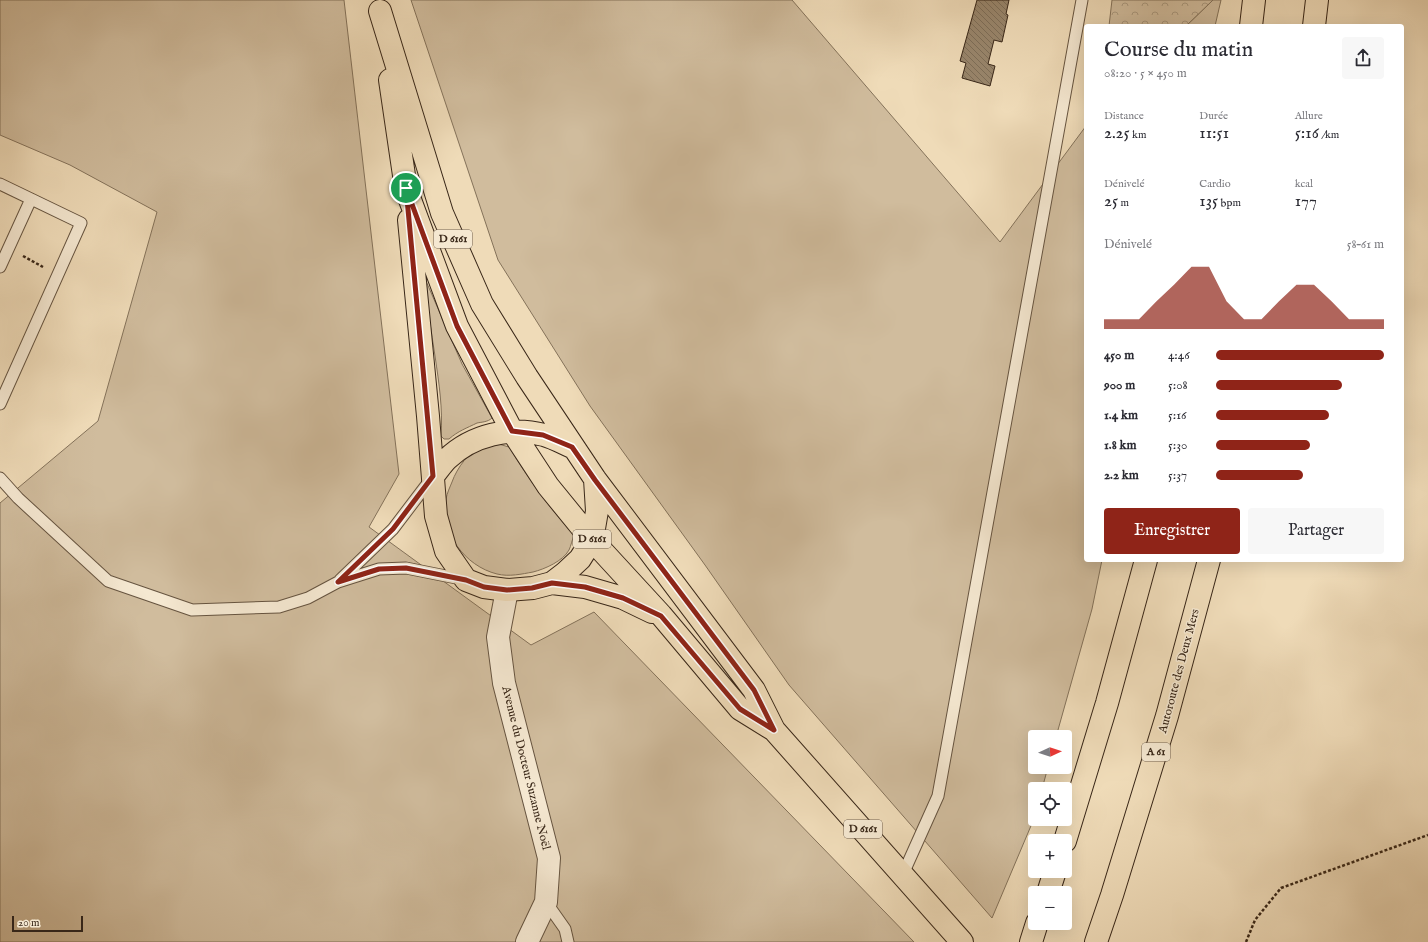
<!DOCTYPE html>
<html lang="fr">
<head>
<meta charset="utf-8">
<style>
  body { margin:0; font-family:"IM FELL English",serif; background:#f7f7f7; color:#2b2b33; height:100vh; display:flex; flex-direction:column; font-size:15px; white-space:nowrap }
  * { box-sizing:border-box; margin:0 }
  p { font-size:13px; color:#7c7c81 }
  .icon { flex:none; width:22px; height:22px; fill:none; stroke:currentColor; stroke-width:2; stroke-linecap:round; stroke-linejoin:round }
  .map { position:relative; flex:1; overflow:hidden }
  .details { position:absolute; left:1084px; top:24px; width:320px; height:538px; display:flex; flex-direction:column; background:#fff; border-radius:4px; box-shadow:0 4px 16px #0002 }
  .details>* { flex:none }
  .needle { width:26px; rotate:87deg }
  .tools { position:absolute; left:1028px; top:730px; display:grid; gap:8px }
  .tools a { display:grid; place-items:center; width:44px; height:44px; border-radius:4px; background:#fff; box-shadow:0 4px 16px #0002; font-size:20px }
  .scale { position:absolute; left:12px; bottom:10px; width:71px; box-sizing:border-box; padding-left:4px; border:2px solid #392718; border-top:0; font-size:11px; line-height:14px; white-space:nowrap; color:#392718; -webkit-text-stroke:3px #f5e8d1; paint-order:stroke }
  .pin { position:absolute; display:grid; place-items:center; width:34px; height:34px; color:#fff; margin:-17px; border:2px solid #fff; border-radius:50%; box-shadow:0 1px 4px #0007 }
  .round { display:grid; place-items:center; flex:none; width:42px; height:42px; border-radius:4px; background:#f7f7f7 }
  .head { display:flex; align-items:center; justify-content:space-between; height:68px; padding:0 20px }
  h1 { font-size:22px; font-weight:600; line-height:30px }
  .metrics { display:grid; grid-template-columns:repeat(3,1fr); gap:6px; height:68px; padding:4px 20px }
  .metrics div { display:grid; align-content:center }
  .metrics b { font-size:17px; font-weight:600 }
  .metrics small { font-size:11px; font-weight:400 }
  .metrics p { font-size:11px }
  .chart { height:112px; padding:8px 20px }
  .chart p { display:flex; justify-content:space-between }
  .chart svg { width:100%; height:72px; margin-top:4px; fill:#8f2418; opacity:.7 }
  .action { display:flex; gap:8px; margin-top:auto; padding:8px 20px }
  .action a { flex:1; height:46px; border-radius:4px; background:#8f2418; color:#fff; font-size:16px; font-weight:600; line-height:46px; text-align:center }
  .action a+a { background:#f7f7f7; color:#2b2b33 }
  ul { padding:0 20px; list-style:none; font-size:13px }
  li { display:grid; grid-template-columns:64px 48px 1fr; align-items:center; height:30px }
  li i { height:10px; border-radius:5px; background:#8f2418 }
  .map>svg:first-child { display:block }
  .green { fill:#d0bc9d; stroke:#84725a }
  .forest { fill:url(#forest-crowns); stroke:#84725a }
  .building { fill:url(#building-back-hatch); stroke:#392718 }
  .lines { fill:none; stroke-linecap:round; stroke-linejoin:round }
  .service-casing { stroke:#665440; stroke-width:13 }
  .minor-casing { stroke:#665440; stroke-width:24 }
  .primary-casing { stroke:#392718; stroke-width:24 }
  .motorway-casing { stroke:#392718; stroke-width:24 }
  .path { stroke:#392718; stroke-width:2.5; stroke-dasharray:3 2; stroke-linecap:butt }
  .service { stroke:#f5e8d1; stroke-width:11 }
  .minor { stroke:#f5e8d1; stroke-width:22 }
  .primary { stroke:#efdbb8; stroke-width:22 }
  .motorway { stroke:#efdbb8; stroke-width:22 }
  .route-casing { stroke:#fff; stroke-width:8 }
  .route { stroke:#8f2418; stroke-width:5 }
  .labels { text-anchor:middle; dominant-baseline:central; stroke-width:3; stroke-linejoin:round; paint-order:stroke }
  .shield { fill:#f5e8d1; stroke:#716150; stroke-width:1 }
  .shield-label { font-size:11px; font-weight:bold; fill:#392718 }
  .street-label { font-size:12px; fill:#392718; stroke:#f5e8d1 }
</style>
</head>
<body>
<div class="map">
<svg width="1428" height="942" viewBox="0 0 1428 942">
  <defs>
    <pattern id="forest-crowns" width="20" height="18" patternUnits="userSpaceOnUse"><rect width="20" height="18" fill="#d0bc9d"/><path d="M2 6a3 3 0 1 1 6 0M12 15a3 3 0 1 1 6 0" fill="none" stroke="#aa997f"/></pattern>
    <pattern id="building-back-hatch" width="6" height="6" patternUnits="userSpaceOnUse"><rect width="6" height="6" fill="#98856b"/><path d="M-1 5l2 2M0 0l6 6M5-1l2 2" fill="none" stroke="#7d6d57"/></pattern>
  </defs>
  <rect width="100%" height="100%" fill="#efdbb8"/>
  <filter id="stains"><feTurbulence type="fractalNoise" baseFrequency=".005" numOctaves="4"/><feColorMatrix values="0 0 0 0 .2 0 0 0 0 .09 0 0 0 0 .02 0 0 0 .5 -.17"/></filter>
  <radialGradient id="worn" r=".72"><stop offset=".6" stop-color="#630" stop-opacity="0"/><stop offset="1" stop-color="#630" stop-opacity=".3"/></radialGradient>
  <path class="green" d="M0,0H344L399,474L369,527L531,645L594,612L914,942H0V503L98,421L157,212L70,165L0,135Z
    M411,0H792L1000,242L1086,126V560H1102L1092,609L1056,737H1035V767H1048L1042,789H1035V815L1033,821L992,918L789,685L705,565L590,406L498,260Z
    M1213,0H1221L1215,26H1186Z
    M426,281L462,364L492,418C488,422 482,422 477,423C467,428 458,431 449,439H444L441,436C443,409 439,383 435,356C431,331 428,307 423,283Z
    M495,443L509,447C529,480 548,506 574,535C572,540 571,546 569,550C563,561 545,569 533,572C522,574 509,577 497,574C465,566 440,533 446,499C447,493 450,487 452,482C457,468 469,451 483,446C487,445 491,444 495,443Z"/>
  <path class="forest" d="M1112,0H1213L1186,26H1109Z"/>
  <path class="building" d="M977,0H1009L1006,14L1008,15L1002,42L994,40L988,64L995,66L990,86L962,78L966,63L960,61Z"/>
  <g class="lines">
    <defs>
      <path id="service" d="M0,184L81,223L0,404
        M0,267L31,199
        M0,478L18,498L108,581L192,610L279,607L308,598L338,582L379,569L406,568L466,580
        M340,580L393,529L431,479
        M903,874L938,796L1082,0
        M546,902L565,929L568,942"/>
      <path id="minor" d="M507,590L498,637L504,683L549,858L546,902L527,942"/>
      <path id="primary" d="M380,11L442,213L482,304L527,377L595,479L754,690L774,730L962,942
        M390,80L406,189L457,326L512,431L548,486L592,540L661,615L740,709L774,730
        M409,220L428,416L436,516L446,551L466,580L484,587L507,590L533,588L552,583L565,573L580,559L592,540L597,511L595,479
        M433,476C438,470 442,464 447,459C472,435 510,426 544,435C554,438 563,443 572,447
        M552,583L585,587L623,598L652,612"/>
      <path id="motorway" d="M1251,26L1254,0
        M1314,26L1317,0
        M1065,841L1107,703L1146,560
        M1048,893L1055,871
        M1031,942L1037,923
        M1096,942L1112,895L1167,716L1209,560"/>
    </defs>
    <use href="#service" class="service-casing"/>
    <use href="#minor" class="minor-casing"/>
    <use href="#primary" class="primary-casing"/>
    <use href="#motorway" class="motorway-casing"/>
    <path class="path" d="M23,256L43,267
      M1246,942L1255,920L1281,888L1428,835"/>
    <use href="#service" class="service"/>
    <use href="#minor" class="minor"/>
    <use href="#primary" class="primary"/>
    <use href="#motorway" class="motorway"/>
  </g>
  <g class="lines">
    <defs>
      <path id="route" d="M406,188L457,326L512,431L543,435L572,447L595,480L754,690L774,730L740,709L661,616L623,598L585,587L552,583L532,588L507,590L484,587L466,580L406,568L379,569L338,582L393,529L433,476Z"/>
    </defs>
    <use href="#route" class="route-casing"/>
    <use href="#route" class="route"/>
  </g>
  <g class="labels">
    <g class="shield">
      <rect x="434" y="230" width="38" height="18" rx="3"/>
      <rect x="573" y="530" width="38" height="18" rx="3"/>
      <rect x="1142" y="743" width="28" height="18" rx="3"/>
      <rect x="844" y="820" width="38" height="18" rx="3"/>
    </g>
    <g class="shield-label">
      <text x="453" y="239">D 6161</text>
      <text x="592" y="539">D 6161</text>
      <text x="1156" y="752">A 61</text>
      <text x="863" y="829">D 6161</text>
    </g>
    <g class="street-label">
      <text transform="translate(1179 671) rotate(-75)">Autoroute des Deux Mers</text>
      <text transform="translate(526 768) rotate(76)">Avenue du Docteur Suzanne Noël</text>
    </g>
  </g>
  <rect width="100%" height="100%" filter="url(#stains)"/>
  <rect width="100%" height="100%" fill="url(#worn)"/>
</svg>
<div class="tools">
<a><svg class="needle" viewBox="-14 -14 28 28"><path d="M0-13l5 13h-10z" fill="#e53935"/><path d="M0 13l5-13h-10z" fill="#7c7c81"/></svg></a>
<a><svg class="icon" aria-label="locate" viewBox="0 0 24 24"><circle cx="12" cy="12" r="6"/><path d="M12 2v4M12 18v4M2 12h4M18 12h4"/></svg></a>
<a>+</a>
<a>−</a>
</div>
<div class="scale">20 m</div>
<div class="pin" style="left:406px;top:188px;background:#1e9e55"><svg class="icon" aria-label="arrive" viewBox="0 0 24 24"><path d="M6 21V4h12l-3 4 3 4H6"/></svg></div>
<section class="details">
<div class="head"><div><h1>Course du matin</h1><p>08:20 · 5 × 450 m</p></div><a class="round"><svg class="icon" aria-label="share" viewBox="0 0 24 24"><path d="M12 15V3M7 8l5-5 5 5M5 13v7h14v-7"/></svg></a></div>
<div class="metrics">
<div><p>Distance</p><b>2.25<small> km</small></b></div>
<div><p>Durée</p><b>11:51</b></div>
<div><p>Allure</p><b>5:16<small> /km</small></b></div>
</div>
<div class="metrics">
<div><p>Dénivelé</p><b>25<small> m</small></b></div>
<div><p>Cardio</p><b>135<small> bpm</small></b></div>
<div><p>kcal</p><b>177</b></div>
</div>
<div class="chart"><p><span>Dénivelé</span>58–61 m</p>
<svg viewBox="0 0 160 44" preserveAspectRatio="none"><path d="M0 44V38L10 38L20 38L30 27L40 17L50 6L60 6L70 27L80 38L90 38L100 27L110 17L120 17L130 27L140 38L150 38L160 38V44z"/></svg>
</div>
<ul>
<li><b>450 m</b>4:46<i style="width:100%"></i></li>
<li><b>900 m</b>5:08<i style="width:75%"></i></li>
<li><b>1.4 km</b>5:16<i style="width:67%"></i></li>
<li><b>1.8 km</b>5:30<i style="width:56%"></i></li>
<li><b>2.2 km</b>5:37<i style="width:52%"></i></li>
</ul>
<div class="action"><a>Enregistrer</a><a>Partager</a></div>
</section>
</div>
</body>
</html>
